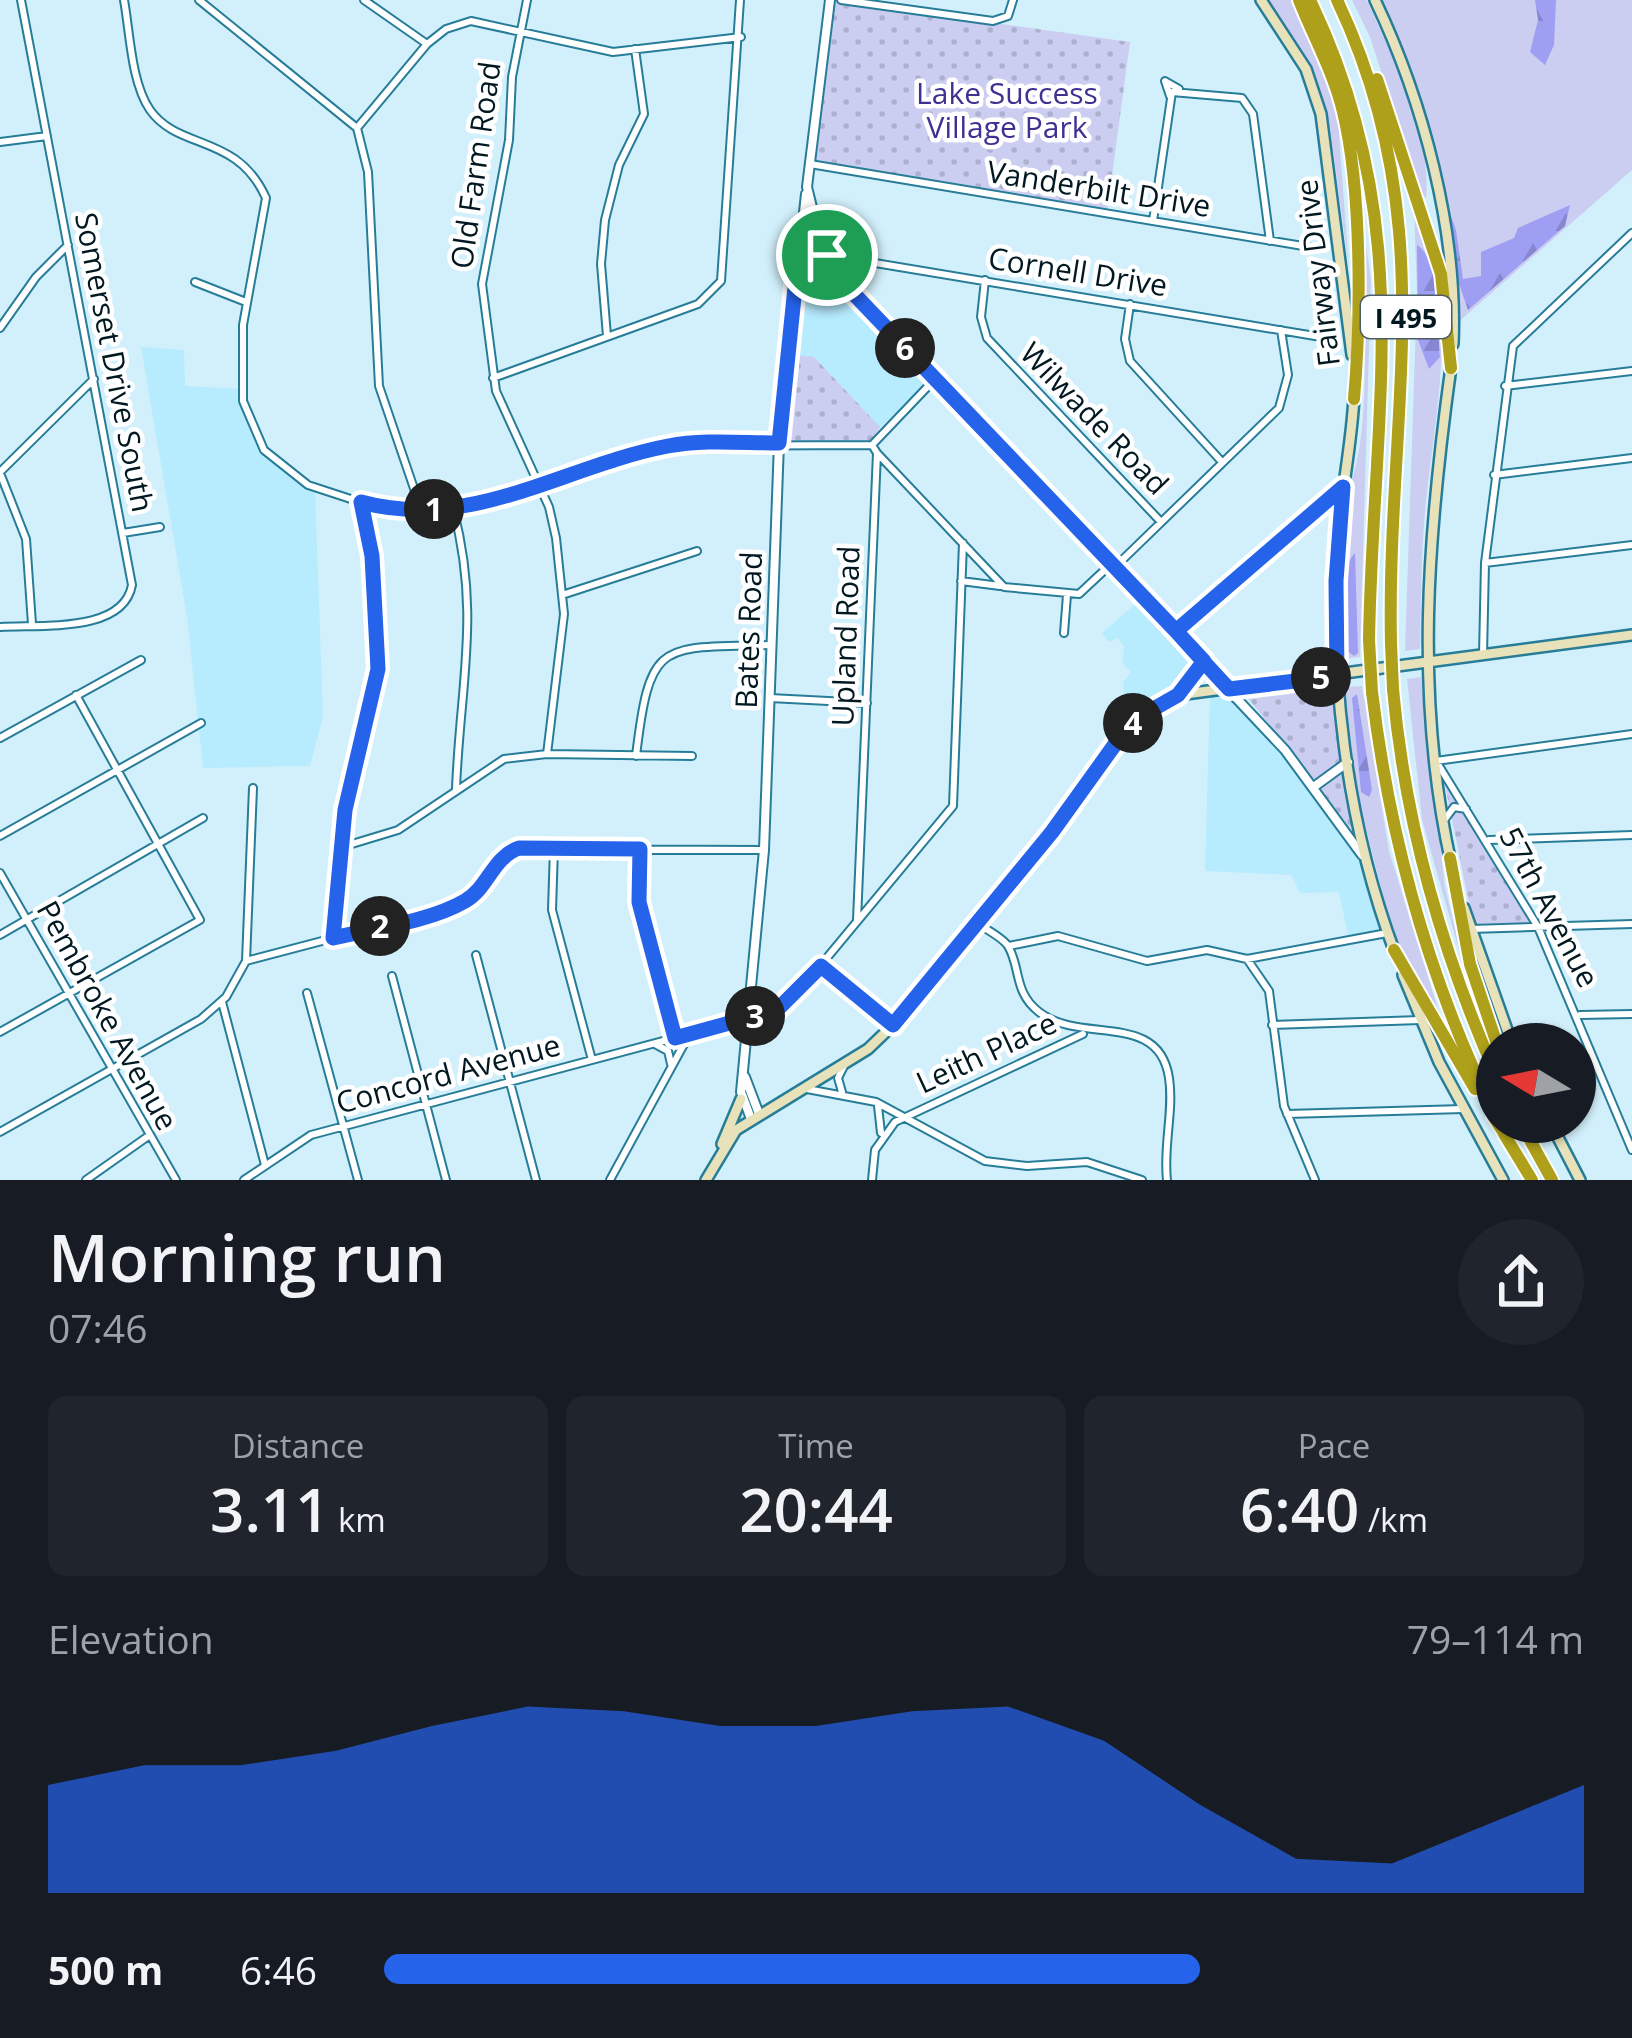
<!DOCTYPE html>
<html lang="en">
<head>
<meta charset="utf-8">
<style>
  body { margin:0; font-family:"Open Sans",sans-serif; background:#20242c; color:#f1f3f6; height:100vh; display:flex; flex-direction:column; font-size:45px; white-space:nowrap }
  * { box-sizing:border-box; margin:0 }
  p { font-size:39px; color:#9ea1a6 }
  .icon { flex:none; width:66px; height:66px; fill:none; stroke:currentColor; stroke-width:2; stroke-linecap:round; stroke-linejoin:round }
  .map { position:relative; height:1180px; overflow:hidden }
  .sheet { display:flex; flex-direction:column; background:#171b24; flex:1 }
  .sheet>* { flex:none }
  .needle { width:78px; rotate:280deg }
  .buttons { position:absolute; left:1476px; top:1023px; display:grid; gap:24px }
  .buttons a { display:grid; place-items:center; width:120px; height:120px; border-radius:50%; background:#171b24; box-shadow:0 3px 9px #0004; font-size:60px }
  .pin { position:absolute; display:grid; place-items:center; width:102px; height:102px; color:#fff; margin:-51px; border:6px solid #fff; border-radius:50%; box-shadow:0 3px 12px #0007 }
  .km { position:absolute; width:60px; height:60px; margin:-30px; border-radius:50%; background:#222; color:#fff; font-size:33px; line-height:60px; text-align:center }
  .round { display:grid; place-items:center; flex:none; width:126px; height:126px; border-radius:63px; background:#20242c }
  .head { display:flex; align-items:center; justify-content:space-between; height:204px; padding:0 48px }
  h1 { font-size:66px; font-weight:600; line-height:90px }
  .figures { display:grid; grid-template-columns:repeat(3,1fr); gap:18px; height:204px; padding:12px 48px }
  .figures div { display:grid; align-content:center; border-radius:18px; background:#20242c; text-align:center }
  .figures b { font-size:60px; font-weight:600 }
  .figures small { font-size:33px; font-weight:400 }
  .figures p { font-size:33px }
  .chart { height:336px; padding:24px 48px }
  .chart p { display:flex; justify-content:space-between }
  .chart svg { width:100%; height:216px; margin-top:12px; fill:#2563eb; opacity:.7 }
  ul { padding:0 48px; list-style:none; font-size:39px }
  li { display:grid; grid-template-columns:192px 144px 1fr; align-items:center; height:90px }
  li i { height:30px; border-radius:15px; background:#2563eb }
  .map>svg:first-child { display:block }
  .built { fill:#b7ebfe }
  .green { fill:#cccef1 }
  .forest { fill:url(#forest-firs) }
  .park { fill:url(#park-dots) }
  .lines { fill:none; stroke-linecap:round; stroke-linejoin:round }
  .minor-casing { stroke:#277d98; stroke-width:10 }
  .tertiary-casing { stroke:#277d98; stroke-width:12 }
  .secondary-casing { stroke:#277d98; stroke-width:14 }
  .motorway-casing { stroke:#fff; stroke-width:16 }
  .minor { stroke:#fff; stroke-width:6 }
  .tertiary { stroke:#fff; stroke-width:8 }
  .secondary { stroke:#e7e2ba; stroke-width:9 }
  .motorway { stroke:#aea01a; stroke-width:12 }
  .motorway-bridge-casing { stroke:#fff; stroke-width:16; stroke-linecap:butt }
  .motorway-bridge { stroke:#aea01a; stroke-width:12 }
  .route-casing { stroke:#fff; stroke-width:24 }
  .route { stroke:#2563eb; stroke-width:15 }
  .labels { text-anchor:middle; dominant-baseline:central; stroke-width:9; stroke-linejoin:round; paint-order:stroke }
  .shield { fill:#fff; stroke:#4d5d64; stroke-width:3 }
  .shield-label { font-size:27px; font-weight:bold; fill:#011821 }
  .park-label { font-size:30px; fill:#3e3192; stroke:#fff }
  .street-label { font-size:30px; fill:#011821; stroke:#fff }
</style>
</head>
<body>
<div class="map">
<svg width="1632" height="1180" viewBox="0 0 1632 1180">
  <defs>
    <pattern id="forest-firs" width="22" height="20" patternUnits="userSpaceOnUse" patternTransform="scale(3)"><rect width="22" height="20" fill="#9e9ef3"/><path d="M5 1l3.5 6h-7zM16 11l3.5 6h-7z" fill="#8687d0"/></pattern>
    <pattern id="park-dots" width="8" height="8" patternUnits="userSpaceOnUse" patternTransform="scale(3)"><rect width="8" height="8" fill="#cccef1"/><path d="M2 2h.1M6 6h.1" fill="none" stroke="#adb0ce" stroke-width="1.8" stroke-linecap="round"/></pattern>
  </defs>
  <rect width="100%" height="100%" fill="#d2f0fc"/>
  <path class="built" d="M825,257L934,379L880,427L814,357L789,355L799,269Z
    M141,347L184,350L185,386L242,389L264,450L279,467L315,488L323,717L310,766L203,768L187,617Z
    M1143,597L1204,661L1178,695L1134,722L1126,708L1123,682L1131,672L1122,662L1124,647L1118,638L1109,642L1102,633Z
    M1229,689L1285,750L1366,861L1387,933L1349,940L1339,892L1300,893L1291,875L1205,871L1210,691Z"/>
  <path class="green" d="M1267,0H1291L1337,108L1349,269L1329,120L1314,77Z
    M1352,0H1367C1392,57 1432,133 1426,198L1420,192L1370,37Z
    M1376,0H1632V170L1455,325L1431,163Z
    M1357,177L1371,281L1360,657L1342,659L1346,493C1379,432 1359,252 1357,177Z
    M1414,211C1461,303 1436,407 1426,501C1421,550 1421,600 1420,649L1405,651L1417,292Z
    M1421,677L1445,888L1473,999L1422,820L1407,679Z
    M1362,686L1389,851L1441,1019L1393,935L1358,797L1344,687Z"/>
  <path class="forest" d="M1535,0H1556L1554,45L1545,65L1530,52L1538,20Z
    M1442,191L1456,230L1463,279L1481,276V252L1514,238L1518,228L1570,205L1565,226L1468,310L1456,275Z
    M1417,245C1441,259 1437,328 1440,357L1429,369L1418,340Z
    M1355,553L1358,653L1354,656L1346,650C1340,624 1336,573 1355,553Z
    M1357,694L1372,790L1369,797L1361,792L1352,698Z"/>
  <path class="park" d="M830,0L1130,42L1107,213L809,164Z
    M789,355L814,357L880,427L870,443L781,441Z
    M1335,681L1354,824L1350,828L1245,694Z
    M1443,775L1530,923L1473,924Z"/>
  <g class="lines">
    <defs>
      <path id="minor" d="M124,0C130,33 131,82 150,110C179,151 237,133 266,198L243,325V401L264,450L308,485L369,505L444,509L523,495L667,446L872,445
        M199,0L357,128
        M364,0L427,44
        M527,0L512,77L509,140L482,284L496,391L549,507L556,538L564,614L547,754
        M841,0L993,21L1008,16L1013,0
        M1170,96L1165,81L1179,89
        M0,142L47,136
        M810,164L1309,247
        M1153,221L1172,92L1242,98L1253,114L1270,241
        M800,267L827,255L1321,337
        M985,280L981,317L987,338L1161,522
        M195,282L246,302
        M1130,304L1125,339L1130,361L1222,462
        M0,328L36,277L68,245
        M607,336L601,264L605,220L619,165L644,114L635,49
        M493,378L698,304L721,281L740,0
        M1505,386L1632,371
        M877,453L1004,587L1079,594L1110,565
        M0,472L94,379
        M0,473L26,539L32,624
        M1494,475L1632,458
        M453,508C481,614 460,684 456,789
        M421,509L379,386L368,172L357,128L427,44L446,29L471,21L613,52L741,37
        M123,533L160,527
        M1485,563L1632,545
        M1115,567L1279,408L1288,375L1281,330
        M961,581L1000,586
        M562,595L697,551
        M0,627C39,624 123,634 132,585L21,0
        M1176,631L1341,488
        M1064,633L1067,595
        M1483,655L1485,563L1513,346L1632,233
        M770,698L867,703
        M1632,734L1436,761L1538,927L1632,1150
        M0,738L141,660
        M636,756C650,638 660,648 771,645
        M1445,819L1454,807L1466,809
        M0,836L201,723
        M1489,840L1632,835
        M342,847L398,830L504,759L547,754L692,756
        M554,848L552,910L592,1060
        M640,849L639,902L675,1038
        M0,873L176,1180
        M857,920L877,453L872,445L935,379
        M978,924C986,929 1003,938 1008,946C1021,967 1013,992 1039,1012C1081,1045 1159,1010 1169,1078C1174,1111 1163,1146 1167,1180
        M1471,929L1632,924
        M0,935L203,818
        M334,936L348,788L369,722L378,669L372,556L361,502
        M1009,946L1058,936L1147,961L1207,950L1247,959L1387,933
        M476,955L536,1180
        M1247,959L1269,991L1284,1106L1315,1180
        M246,961L253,788
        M821,966L893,1025
        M392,976L446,1180
        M307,993L358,1180
        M222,1002L265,1165
        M1580,1015L1632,1014
        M1272,1025L1420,1020
        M0,1032L200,920L76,695
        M655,1044L668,1051L671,1064
        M807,1089L876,1102L985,1161L1027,1166L1087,1162L1142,1180
        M842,1092L838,1078L844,1066
        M878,1106L881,1133
        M1287,1114L1463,1109
        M0,1132L201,1019L226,997L246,961L455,906C482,892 489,863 514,849L763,850
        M86,1180L147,1137
        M244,1180L311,1135L768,1013L791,1001L953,806L963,543
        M610,1180L689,1035
        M872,1180L875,1150L895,1122L1083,1034"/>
      <path id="tertiary" d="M830,0L807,187L820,240L839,276L1285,750L1362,855
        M1315,786L1348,762
        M745,1077L759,1114
        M751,1119L741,1092L764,850L779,443L806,194"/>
      <path id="secondary" d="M1261,0L1306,69L1321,114L1352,355
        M1375,0C1423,101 1458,231 1453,344
        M1451,367C1428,533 1414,696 1451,863
        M1354,396C1352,442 1342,488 1338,534C1328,673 1346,822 1395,953
        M1178,695L1204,661
        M1464,908L1512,1044
        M1403,975L1439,1062L1503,1180
        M1550,1122L1580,1180
        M722,1144L741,1099
        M706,1180L736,1130L868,1049L893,1025C945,963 997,901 1047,837C1089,784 1118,729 1178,695L1632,635"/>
      <path id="motorway" d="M1299,0C1314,38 1334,73 1343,112C1362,190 1361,319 1354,399
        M1310,0C1418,225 1373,404 1369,640
        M1337,0C1444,225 1386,410 1391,644
        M1377,79L1441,274L1451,368
        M1393,689C1405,825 1442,953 1497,1077
        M1372,692C1390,842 1430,984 1497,1119
        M1450,858L1470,964L1497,1044
        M1394,950L1475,1089
        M1493,1116L1506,1136
        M1520,1122L1552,1180
        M1504,1134L1532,1180"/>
    </defs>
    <use href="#minor" class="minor-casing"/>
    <use href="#tertiary" class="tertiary-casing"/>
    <use href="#secondary" class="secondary-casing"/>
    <use href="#motorway" class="motorway-casing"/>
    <use href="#minor" class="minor"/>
    <use href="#tertiary" class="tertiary"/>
    <use href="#secondary" class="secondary"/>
    <use href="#motorway" class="motorway"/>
    <defs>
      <path id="motorway-bridge" d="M1369,640L1372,692
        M1391,644L1393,689"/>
    </defs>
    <use href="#motorway-bridge" class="motorway-bridge-casing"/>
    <use href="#motorway-bridge" class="motorway-bridge"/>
  </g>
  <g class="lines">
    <defs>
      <path id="route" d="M827,255L797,268L779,443C742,443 704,439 668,446C563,466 472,532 361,502L372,556L378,669L345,810L333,938C374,928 429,922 465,901C489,887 492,858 519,848L640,849L639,902L675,1038L777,1010L821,966L893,1025L1052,832L1116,743L1141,716L1178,695L1204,661L1176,631L1343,487L1336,581L1337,676L1229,689C1211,670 1193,650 1176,631L853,293L827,255"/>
    </defs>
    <use href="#route" class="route-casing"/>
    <use href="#route" class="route"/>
  </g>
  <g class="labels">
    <rect class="shield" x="1361" y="296" width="90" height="42" rx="9"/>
    <g class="shield-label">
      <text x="1406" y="317">I 495</text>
    </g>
    <g class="park-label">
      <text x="1007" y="92">Lake Success<tspan x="1007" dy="34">Village Park</tspan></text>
    </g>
    <g class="street-label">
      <text transform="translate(475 165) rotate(-82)">Old Farm Road</text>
      <text transform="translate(1099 188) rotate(9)">Vanderbilt Drive</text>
      <text transform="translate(1078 271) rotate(9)">Cornell Drive</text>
      <text transform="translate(1317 273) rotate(-97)">Fairway Drive</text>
      <text transform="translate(115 362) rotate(79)">Somerset Drive South</text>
      <text transform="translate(1095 418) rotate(46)">Wilwade Road</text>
      <text transform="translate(748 630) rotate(-88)">Bates Road</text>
      <text transform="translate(845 636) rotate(-88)">Upland Road</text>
      <text transform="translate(1550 907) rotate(62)">57th Avenue</text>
      <text transform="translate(108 1015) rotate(61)">Pembroke Avenue</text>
      <text transform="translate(986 1052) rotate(-25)">Leith Place</text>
      <text transform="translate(448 1073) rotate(-15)">Concord Avenue</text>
    </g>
  </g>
</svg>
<div class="buttons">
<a><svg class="needle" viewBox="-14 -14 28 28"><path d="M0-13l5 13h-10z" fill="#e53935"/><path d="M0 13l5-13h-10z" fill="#9ea1a6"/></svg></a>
</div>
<div class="pin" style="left:827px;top:255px;background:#1e9e55"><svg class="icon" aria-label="arrive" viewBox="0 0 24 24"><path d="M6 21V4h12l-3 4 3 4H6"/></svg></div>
<b class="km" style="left:434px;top:509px">1</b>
<b class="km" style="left:380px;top:926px">2</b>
<b class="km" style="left:755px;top:1016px">3</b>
<b class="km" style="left:1133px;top:723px">4</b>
<b class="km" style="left:1321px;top:677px">5</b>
<b class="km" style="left:905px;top:348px">6</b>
</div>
<section class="sheet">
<div class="head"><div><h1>Morning run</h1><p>07:46</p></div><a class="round"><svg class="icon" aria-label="share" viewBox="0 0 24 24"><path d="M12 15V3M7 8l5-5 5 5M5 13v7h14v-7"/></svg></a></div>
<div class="figures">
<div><p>Distance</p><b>3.11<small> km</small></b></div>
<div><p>Time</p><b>20:44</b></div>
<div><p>Pace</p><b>6:40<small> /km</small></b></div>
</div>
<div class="chart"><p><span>Elevation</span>79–114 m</p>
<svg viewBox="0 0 160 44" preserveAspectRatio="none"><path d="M0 44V22L10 18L20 18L30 15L40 10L50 6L60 7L70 10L80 10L90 7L100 6L110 13L120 26L130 37L140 38L150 30L160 22V44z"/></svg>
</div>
<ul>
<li><b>500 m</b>6:46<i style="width:68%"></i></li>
</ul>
</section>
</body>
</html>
